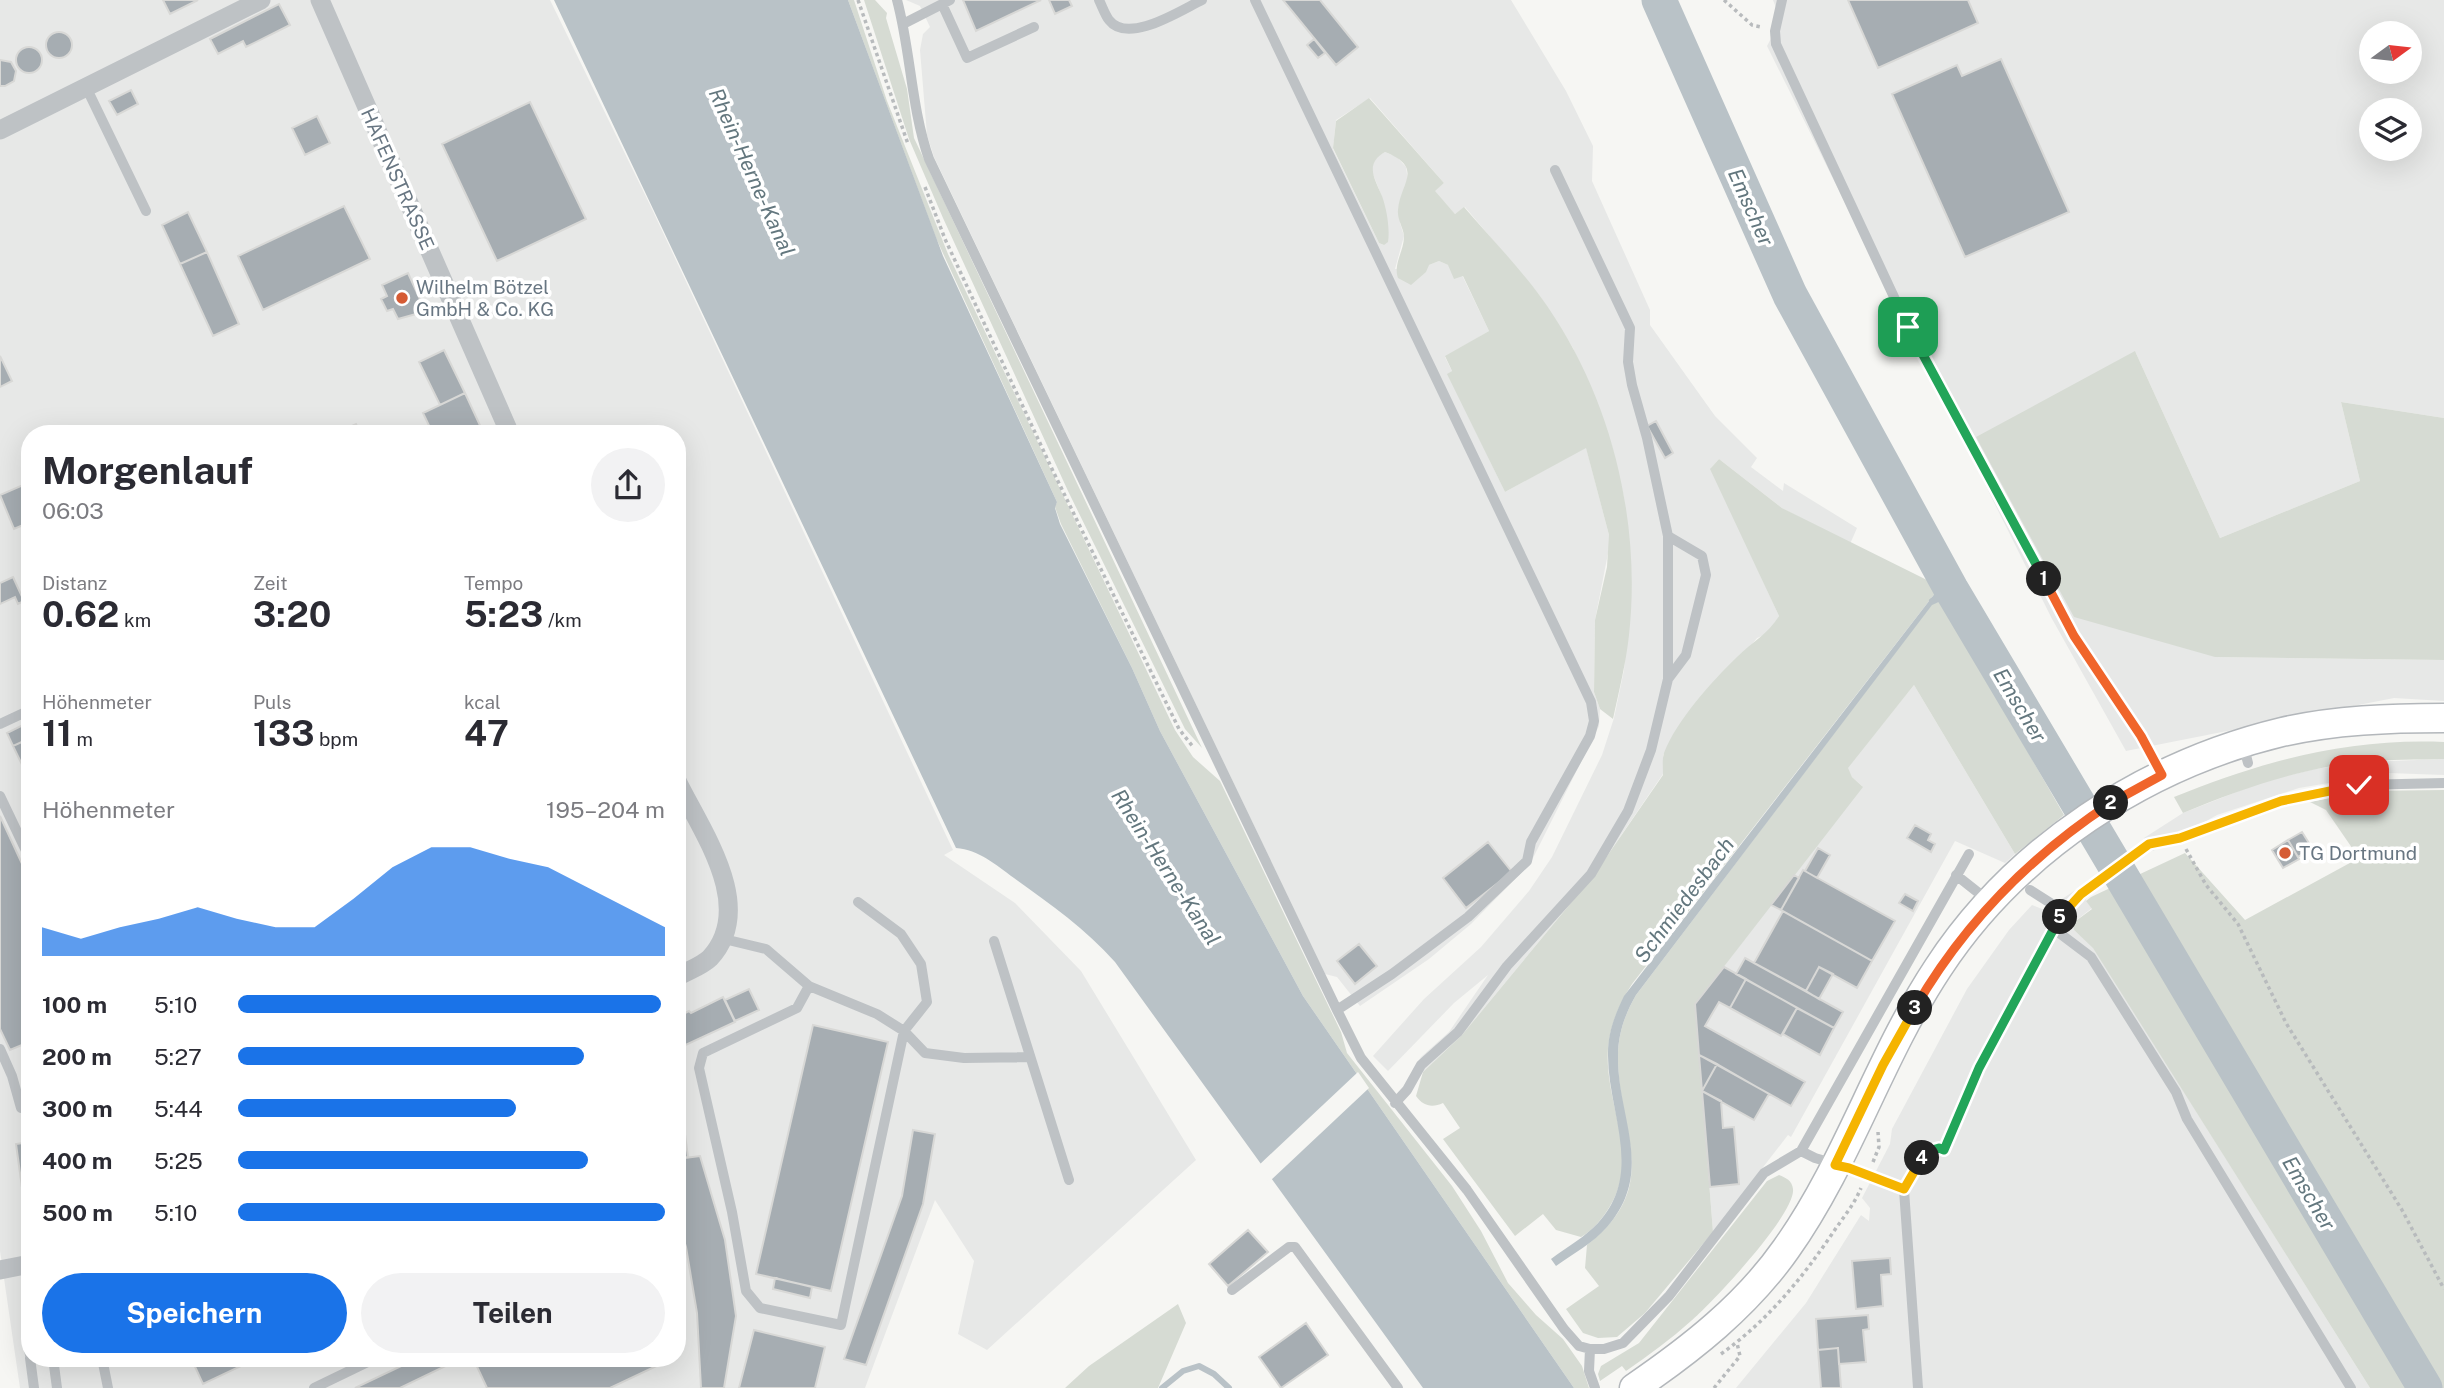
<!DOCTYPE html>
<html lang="de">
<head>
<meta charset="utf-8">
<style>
  body { margin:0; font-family:"Public Sans",sans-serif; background:#f2f2f3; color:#2b2b33; height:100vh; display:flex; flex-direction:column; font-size:26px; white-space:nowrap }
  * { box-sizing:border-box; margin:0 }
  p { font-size:23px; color:#7c7c81 }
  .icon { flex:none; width:38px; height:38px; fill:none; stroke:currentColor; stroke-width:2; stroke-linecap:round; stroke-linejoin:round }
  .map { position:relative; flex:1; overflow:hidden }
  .drawer { position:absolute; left:21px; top:425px; width:665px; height:942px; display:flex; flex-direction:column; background:#fff; border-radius:28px; box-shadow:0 7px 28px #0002 }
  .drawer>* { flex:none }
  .needle { width:46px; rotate:75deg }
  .tools { position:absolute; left:2359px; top:21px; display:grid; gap:14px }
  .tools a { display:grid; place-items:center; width:63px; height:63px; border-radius:50%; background:#fff; box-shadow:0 7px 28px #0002; font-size:35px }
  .pin { position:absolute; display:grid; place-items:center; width:60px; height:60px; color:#fff; margin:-30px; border-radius:14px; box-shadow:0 4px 10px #0006 }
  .km { position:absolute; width:35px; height:35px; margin:-18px; border-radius:50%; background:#222; color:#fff; font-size:19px; line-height:35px; text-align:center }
  .round { display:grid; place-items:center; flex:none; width:74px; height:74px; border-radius:37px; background:#f2f2f3 }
  .head { display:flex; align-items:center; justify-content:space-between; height:119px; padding:0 21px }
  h1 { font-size:38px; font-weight:700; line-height:52px }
  .stats { display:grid; grid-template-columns:repeat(3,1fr); gap:10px; height:119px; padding:7px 21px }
  .stats div { display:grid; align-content:center }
  .stats b { font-size:35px; font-weight:700 }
  .stats small { font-size:19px; font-weight:400 }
  .stats p { font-size:19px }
  .chart { height:196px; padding:14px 21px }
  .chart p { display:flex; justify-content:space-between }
  .chart svg { width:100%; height:126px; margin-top:7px; fill:#1a73e8; opacity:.7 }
  .button { display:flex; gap:14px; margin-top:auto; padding:14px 21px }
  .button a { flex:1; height:80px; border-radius:42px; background:#1a73e8; color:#fff; font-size:28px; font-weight:700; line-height:80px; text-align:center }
  .button a+a { background:#f2f2f3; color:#2b2b33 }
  ul { padding:0 21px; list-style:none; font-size:23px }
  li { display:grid; grid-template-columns:112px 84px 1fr; align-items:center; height:52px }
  li i { height:18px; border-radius:9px; background:#1a73e8 }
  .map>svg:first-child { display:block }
  .built { fill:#e7e8e7; fill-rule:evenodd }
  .green { fill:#d6dbd3 }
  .water { fill:#b9c2c7 }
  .pier { fill:#f6f6f3 }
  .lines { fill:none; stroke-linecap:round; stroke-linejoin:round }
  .stream { stroke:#b9c2c7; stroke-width:6 }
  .river { stroke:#b9c2c7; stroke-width:35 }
  .building { fill:#a6adb2; stroke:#d8d8d6; stroke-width:2 }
  .secondary-casing { stroke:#b3b7bb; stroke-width:31 }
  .path { stroke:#b8bbbd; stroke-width:3.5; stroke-dasharray:3.5 3.5; stroke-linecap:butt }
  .service { stroke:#bec2c5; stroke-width:10 }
  .minor { stroke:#bec2c5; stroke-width:19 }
  .secondary { stroke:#fff; stroke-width:28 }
  .split-1-casing { stroke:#fff; stroke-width:14 }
  .split-2-casing { stroke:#fff; stroke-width:14 }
  .split-3-casing { stroke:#fff; stroke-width:14 }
  .split-4-casing { stroke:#fff; stroke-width:14 }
  .split-5-casing { stroke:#fff; stroke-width:14 }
  .split-6-casing { stroke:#fff; stroke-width:14 }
  .split-1 { stroke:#22a559; stroke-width:9 }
  .split-2 { stroke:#f0652b; stroke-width:9 }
  .split-3 { stroke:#f0652b; stroke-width:9 }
  .split-4 { stroke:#f5b400; stroke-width:9 }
  .split-5 { stroke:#22a559; stroke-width:9 }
  .split-6 { stroke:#f5b400; stroke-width:9 }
  .poi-dot { fill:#d55b34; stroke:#fff; stroke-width:2.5 }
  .labels { text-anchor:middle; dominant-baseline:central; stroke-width:7; stroke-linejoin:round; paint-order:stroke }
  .street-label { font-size:19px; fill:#687682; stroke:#fff }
  .poi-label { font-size:19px; fill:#687682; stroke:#fff; text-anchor:start }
  .water-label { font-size:21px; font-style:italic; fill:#63777e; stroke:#fff }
</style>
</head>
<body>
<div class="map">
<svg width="2444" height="1388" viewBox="0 0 2444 1388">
  <rect width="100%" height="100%" fill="#f6f6f3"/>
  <path class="built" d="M0,0H550L651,207L953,850L944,855L1015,903L1081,971L1196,1160L987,1350L958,1334L974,1261L935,1200L865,1388H20L0,1251ZM30,434H677V1358H30Z
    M906,0H1511L1566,91L1593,146L1592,181L1650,310V325L1715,416L1757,458L1751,467L1783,491L1784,483L1857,528L1850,544L1782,508L1719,459L1711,468L1779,616L1769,633L1757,638L1663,755V774L1594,875L1462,1035L1423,1072L1413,1069L1421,1057L1449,1032L1488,975L1454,1003L1388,1071L1373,1056L1424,999L1481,947L1529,891L1552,857L1602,755L1614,718L1624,670L1630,598V561L1624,498L1612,446L1573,348L1540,296L1465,207L1455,214L1434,191L1444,183L1370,98L1336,120L1333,149L1379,243L1384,245L1382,197L1371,169L1376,157L1385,152L1397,157L1406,167L1408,181L1404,190L1400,223L1404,236L1395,269L1429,265L1439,261L1448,265L1462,275L1489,331L1445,357L1452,371L1448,374L1505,492L1586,447L1609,535V548L1595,620L1594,692L1600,709L1599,726L1530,864L1471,924L1429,959L1360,1006L1337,977L1325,974L934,157L927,135L920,50L923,34L930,27L920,6Z
    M1773,0H2444V418L2341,402L2360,481L2220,538L2135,351L2215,657L2444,660V701L2394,698L2126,751L2051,617L1767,46L1781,20ZM2371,33H2410V72H2371ZM2371,110H2410V149H2371Z
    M1914,685L2015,854L2005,863L1955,841L1791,1137L1788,1135L1713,1232L1695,1004L1862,786L1852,777L1847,768Z
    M2444,759V775L2388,773L2299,788L2217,815L2153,851L2144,838L2183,813L2262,782L2315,769L2363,762Z
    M2077,889L2092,908L2074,922V930L2093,947L2370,1388H1736L1806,1303L1861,1215L1869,1221L1870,1208L1862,1198L1890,1144L1892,1129L1967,989L2009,930L2032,905L2047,911L2056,899L2059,901Z"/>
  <path class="green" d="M848,0H854L887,101L948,254L1175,730L1193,757L1220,781L1341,1032L1347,1053L1452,1186L1481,1231L1508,1283L1536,1315L1563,1339L1582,1366L1589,1388H1574L1303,996L1160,731L1132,668L1061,524L1055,507L1057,502L936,238Z
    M864,0H875L887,13L886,18L907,89L914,138L1202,748L1185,729L1068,491L943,218L909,139Z
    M1369,98L1444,183L1435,191L1455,214L1464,207C1495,243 1530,278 1555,318C1614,409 1641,527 1629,635C1626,663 1619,691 1613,719L1600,709L1594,692L1595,620L1607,567L1609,535L1586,448L1505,492L1447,374L1452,371L1445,356L1489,331L1463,276L1454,279L1448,265L1439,261L1429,265L1426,272L1411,285L1398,278C1393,263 1404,252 1404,236C1403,227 1397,219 1398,210C1400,183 1425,168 1385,152C1364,164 1375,179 1382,196C1387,210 1390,229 1388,242L1384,245L1379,243L1333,148L1336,121Z
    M2135,351L2220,538L2360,481L2341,402L2444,418V660L2215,657L2074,617L1976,437Z
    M1719,459L1782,508L1931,582L1936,592L1632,984C1619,1004 1610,1025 1608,1049C1604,1103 1641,1155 1610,1206C1603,1218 1593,1230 1581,1237L1556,1230L1543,1214L1515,1236L1443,1139L1460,1128L1443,1103C1432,1108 1423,1106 1416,1096L1423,1072L1462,1035L1594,875L1663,775C1663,768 1662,759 1664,753C1676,721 1712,681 1737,657C1752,642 1768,634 1779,616L1710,469Z
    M1941,601L2064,815L2015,854L1914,685L1848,768L1852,777L1863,787L1695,1004L1713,1232L1645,1313L1617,1337L1598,1338L1583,1333L1566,1309L1599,1286L1585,1268L1587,1245C1665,1184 1617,1132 1618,1056C1618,1034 1625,1014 1636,995L1932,604Z
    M2444,742V759C2417,760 2390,759 2363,762C2300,768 2241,789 2183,813L2174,797C2263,761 2347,738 2444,742Z
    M2444,790V1388H2370L2093,948L2074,930L2073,923L2092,909L2086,901L2091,897L2185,853L2245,920L2359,858L2326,810L2310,802L2362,791Z
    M1779,1175C1786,1178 1792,1180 1793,1189C1796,1214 1712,1303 1691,1321C1671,1339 1649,1355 1626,1371L1622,1366L1600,1381L1598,1374L1601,1366L1639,1343L1767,1181Z
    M1178,1304L1186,1323L1158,1388H1065L1089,1366Z"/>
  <path class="water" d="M554,0H848L943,256L1057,502L1055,508L1060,524L1132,668L1160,731L1303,996L1574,1388H1423L1115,962C1085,928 1050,904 1014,878C995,864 979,850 956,848Z
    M1936,592L1941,601L1932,605L1636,995C1625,1014 1618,1034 1618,1056C1617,1117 1656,1171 1607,1227C1593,1243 1573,1254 1556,1266L1551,1259C1567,1247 1585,1237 1598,1223C1645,1172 1607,1112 1608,1053C1608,1033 1615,1014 1624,996Z"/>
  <path class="pier" d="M1358,1072L1369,1088L1269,1182L1258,1166Z"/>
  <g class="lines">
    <path class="stream" d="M1932,601L1951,589
      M1162,1388L1183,1371L1199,1366L1214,1374L1229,1388"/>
    <path class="river" d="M1659,0L1790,295L1951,589L2425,1388"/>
  </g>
  <path class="building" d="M163,0H198L170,14Z
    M963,0H1041L976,31Z
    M1049,0H1069L1072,6L1055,14Z
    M1283,0H1320L1358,47L1336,65Z
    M1848,0H1968L1978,23L1878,68Z
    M279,4L290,25L246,47L243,41L218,54L210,39Z
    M46 45a13 13 0 1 1 26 0a13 13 0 1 1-26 0Z
    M1314,39L1325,53L1318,58L1307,45Z
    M16 60a13 13 0 1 1 26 0a13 13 0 1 1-26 0Z
    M2001,59L2069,212L1965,257L1892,94L1957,65L1962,76Z
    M0,60L11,62L16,71L14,81L5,86H0Z
    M131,90L138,104L117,115L109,101Z
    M530,102L586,219L497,261L442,144Z
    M317,116L330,143L305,155L292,128Z
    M344,206L370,259L263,310L238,256Z
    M188,212L207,252L180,264L162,225Z
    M207,252L239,324L213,336L180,264Z
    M408,273L424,308L416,314L398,319L393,309L387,311L381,299L387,296L382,285Z
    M444,350L465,393L440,405L419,362Z
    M0,356L12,381L0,387Z
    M465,393L484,434H433L423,413Z
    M1656,421L1673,453L1665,458L1647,426Z
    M356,424L360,433L365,430L367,434H334Z
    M30,482V522L14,529L0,495Z
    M13,577L24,601L18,604L15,597L0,604V583Z
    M23,725L29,739L13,746L7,733Z
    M30,738V781L13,746Z
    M0,816L30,881V1048L26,1050L24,1044L10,1050L0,1029Z
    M1915,825L1931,834L1928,840L1935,844L1931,852L1907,838Z
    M2302,832L2312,848L2298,857L2288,840Z
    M2288,840L2299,859L2283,868L2272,850Z
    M1488,842L1512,872L1466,908L1443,878Z
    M1818,848L1830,855L1817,878L1805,871Z
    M1803,870L1895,921L1872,961L1781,910Z
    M1794,875L1799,878L1781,910L1771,905Z
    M1905,894L1918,901L1913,911L1899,903Z
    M1783,911L1872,961L1857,988L1819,967L1806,991L1754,963Z
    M1359,944L1377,966L1355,984L1337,961Z
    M1745,958L1843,1012L1834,1028L1736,974Z
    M1724,967L1746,979L1730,1008L1719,1002L1705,1026L1805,1082L1791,1106L1699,1055L1695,1004Z
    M1819,967L1833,974L1819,999L1806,991Z
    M1746,979L1797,1008L1781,1036L1730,1008Z
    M749,989L759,1010L735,1021L725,1000Z
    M723,997L735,1022L677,1049V1020L684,1016L683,1014L689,1011L691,1013Z
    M1797,1008L1834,1028L1820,1055L1783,1034Z
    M813,1025L888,1042L831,1291L756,1274Z
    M1699,1055L1717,1064L1702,1091Z
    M1717,1064L1769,1094L1754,1120L1702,1091Z
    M678,1071L684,1127L677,1128V1071Z
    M1702,1091L1721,1101L1723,1128L1734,1127L1739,1184L1710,1187Z
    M684,1127L688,1157L677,1159V1128Z
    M913,1130L935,1134L923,1204L866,1365L844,1359L902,1196Z
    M30,1142V1231H28L16,1144Z
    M700,1156L725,1240L736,1316L724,1388H701L697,1313L686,1247L677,1218V1159Z
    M1248,1230L1268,1252L1228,1286L1209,1264Z
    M1890,1258L1891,1274L1881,1275L1883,1306L1856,1309L1852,1261Z
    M775,1278L812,1287L810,1298L773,1289Z
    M1868,1315L1869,1329L1863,1330L1866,1362L1839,1364L1838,1348L1818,1350L1816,1319Z
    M1306,1323L1328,1355L1281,1388L1259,1357Z
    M754,1330L825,1347L815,1388H739Z
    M1838,1348L1841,1388H1821L1818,1350Z
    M191,1358H258L203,1384Z
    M418,1358H457L458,1360L400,1388H355Z
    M473,1358H663L665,1362L610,1388H487Z"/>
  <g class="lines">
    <defs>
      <path id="secondary" d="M1634,1388C1691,1349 1746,1306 1786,1249C1848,1162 1879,1057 1938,968C2016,849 2145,765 2282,732C2335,720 2390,718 2444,718"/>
    </defs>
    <use href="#secondary" class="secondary-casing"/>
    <path class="path" d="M858,0L908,144
      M1724,0L1752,25L1761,27
      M925,187L945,239L1052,469L1179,729L1194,748
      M2186,849L2206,885L2238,924L2286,1023L2402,1210L2444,1289
      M1873,1162L1879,1147L1878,1132
      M1721,1354C1767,1321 1800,1281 1832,1234C1842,1219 1854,1205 1861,1188
      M1714,1388L1740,1356L1737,1343"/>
    <path class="service" d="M897,0C911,52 911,108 929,159L1337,1010L1361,1058L1467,1190L1564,1329L1579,1346L1590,1349H1604L1623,1343L1669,1296L1764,1173L1801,1151L1815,1158L1849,1168L1904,1190
      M1099,0C1102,6 1105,15 1109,20C1128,45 1181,10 1202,0
      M1255,0L1591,702L1594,721L1590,736L1531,842L1527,861L1468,917L1392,974L1337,1010
      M1782,0L1775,31L1776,44L1908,327L2074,636L2141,736L2162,774
      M942,4L967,58L1034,27
      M903,24L950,0
      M86,87L146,211
      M1668,536L1702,556L1706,575L1686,655L1668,679
      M0,724L30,710
      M2243,744L2248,763
      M0,796L30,859
      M1956,875L1990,902
      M2030,890L2063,911
      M2054,929L2091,957L2176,1092L2187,1119L2351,1388
      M724,939L766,949L809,986L877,1014L904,1031L925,1053L964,1058L1030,1057
      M994,941L1069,1180
      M809,986L797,1008L703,1053L699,1068L732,1212L746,1291L760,1308L841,1325L904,1031L927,1002L921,964L901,934L858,902
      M0,1049L12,1076L21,1108
      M1395,1103L1407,1090L1421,1065L1458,1032L1507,966L1591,874L1628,811L1651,750L1668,679V536L1647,438L1632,385L1628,362L1630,328L1555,170
      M1801,1151L1969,854
      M1232,1290L1289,1247H1295L1398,1388
      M30,1330L26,1331L30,1355
      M1590,1349L1589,1371L1595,1388
      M30,1358L34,1388
      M53,1358L57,1388
      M102,1358L108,1388
      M314,1388L376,1358
      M1918,1388L1904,1190C1913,1171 1919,1154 1939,1148L1944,1150L1979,1068L2063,911L2115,869L2149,844L2180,838L2281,801L2359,785L2444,783"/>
    <path class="minor" d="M320,0L510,434
      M0,130L261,0
      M677,781C702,832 757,907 710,958C702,966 687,971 677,977
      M0,1270L30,1264"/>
    <use href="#secondary" class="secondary"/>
  </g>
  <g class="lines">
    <defs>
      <path id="split-1" d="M1908,327L2044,579"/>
      <path id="split-2" d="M2044,579L2074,636L2141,736L2162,775L2111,803"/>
      <path id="split-3" d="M1915,1008C1964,923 2029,857 2111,803"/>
      <path id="split-4" d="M1915,1008L1883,1065L1835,1165L1849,1168L1904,1189L1922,1158"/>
      <path id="split-5" d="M1922,1158L1929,1151L1939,1148L1944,1150L1979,1068L2060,917"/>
      <path id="split-6" d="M2060,917L2081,894L2149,844L2180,838L2281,801L2359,785"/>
    </defs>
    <use href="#split-1" class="split-1-casing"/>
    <use href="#split-2" class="split-2-casing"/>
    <use href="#split-3" class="split-3-casing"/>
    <use href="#split-4" class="split-4-casing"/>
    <use href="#split-5" class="split-5-casing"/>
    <use href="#split-6" class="split-6-casing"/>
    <use href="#split-1" class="split-1"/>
    <use href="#split-2" class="split-2"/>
    <use href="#split-3" class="split-3"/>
    <use href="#split-4" class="split-4"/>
    <use href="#split-5" class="split-5"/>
    <use href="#split-6" class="split-6"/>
  </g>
  <g class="poi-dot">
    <circle cx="402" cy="298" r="7"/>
    <circle cx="2285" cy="853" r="7"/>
  </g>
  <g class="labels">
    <g class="street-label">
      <text transform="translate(398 179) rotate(66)">HAFENSTRASSE</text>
    </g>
    <g class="poi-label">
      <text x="416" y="287">Wilhelm Bötzel<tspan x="416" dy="22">GmbH &amp; Co. KG</tspan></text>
      <text x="2299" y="853">TG Dortmund</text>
    </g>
    <g class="water-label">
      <text transform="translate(752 172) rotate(66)">Rhein-Herne-Kanal</text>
      <text transform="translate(1751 207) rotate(66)">Emscher</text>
      <text transform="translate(2020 705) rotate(59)">Emscher</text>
      <text transform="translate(1166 867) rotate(57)">Rhein-Herne-Kanal</text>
      <text transform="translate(1684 900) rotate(-53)">Schmiedesbach</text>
      <text transform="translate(2309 1193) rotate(59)">Emscher</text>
    </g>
  </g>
</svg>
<div class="tools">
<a><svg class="needle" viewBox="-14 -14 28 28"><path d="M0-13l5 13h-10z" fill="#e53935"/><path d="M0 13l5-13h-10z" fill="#7c7c81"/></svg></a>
<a><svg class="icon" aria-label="layers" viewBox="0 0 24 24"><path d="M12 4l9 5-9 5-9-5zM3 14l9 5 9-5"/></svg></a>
</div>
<div class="pin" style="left:1908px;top:327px;background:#1e9e55"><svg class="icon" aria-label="arrive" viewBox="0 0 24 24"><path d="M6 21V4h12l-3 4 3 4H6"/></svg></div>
<div class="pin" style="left:2359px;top:785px;background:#d93025"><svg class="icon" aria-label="check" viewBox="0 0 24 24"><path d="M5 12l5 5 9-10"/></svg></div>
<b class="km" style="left:2044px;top:579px">1</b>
<b class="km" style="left:2111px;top:803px">2</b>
<b class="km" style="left:1915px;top:1008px">3</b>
<b class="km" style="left:1922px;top:1158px">4</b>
<b class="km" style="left:2060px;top:917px">5</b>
<section class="drawer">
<div class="head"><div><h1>Morgenlauf</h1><p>06:03</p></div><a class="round"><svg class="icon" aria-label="share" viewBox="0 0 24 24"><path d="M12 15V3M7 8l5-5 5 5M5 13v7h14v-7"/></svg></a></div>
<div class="stats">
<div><p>Distanz</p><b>0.62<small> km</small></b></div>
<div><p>Zeit</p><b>3:20</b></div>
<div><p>Tempo</p><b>5:23<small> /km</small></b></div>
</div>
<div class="stats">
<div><p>Höhenmeter</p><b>11<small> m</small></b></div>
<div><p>Puls</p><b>133<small> bpm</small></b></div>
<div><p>kcal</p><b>47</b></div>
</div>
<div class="chart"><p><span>Höhenmeter</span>195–204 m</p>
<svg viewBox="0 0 160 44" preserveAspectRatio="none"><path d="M0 44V34L10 38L20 34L30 31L40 27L50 31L60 34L70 34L80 24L90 13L100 6L110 6L120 10L130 13L140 20L150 27L160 34V44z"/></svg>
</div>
<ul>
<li><b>100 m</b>5:10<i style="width:99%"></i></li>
<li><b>200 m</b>5:27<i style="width:81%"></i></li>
<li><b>300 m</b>5:44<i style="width:65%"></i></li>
<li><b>400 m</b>5:25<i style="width:82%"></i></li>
<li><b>500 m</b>5:10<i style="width:100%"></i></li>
</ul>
<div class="button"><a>Speichern</a><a>Teilen</a></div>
</section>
</div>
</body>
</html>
